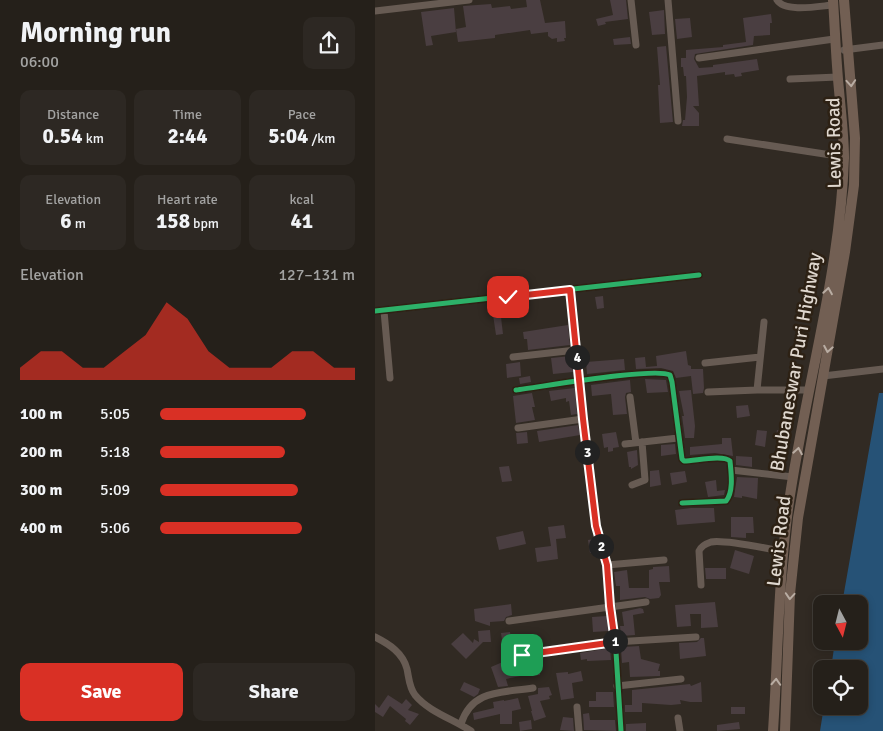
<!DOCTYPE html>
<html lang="en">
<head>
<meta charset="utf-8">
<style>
  body { margin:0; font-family:Signika,sans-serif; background:#2d2823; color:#f1f3f6; height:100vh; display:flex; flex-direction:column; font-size:19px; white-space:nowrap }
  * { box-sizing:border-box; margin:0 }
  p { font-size:16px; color:#a3a3a2 }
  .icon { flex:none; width:28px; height:28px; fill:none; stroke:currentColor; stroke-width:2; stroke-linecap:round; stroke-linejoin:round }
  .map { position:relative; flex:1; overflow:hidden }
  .sheet { display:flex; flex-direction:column; background:#25201a; width:375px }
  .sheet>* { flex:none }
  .needle { width:32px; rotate:173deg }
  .buttons { position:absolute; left:438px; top:595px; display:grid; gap:10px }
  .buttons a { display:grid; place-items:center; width:55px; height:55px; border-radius:10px; background:#25201a; box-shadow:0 2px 8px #0003,0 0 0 1px #423e39; font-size:25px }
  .pin { position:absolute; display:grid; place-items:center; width:42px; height:42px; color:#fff; margin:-21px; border-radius:10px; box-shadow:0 2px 8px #0006 }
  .km { position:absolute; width:25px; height:25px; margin:-12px; border-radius:50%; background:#222; color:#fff; font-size:14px; line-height:25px; text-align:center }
  .round { display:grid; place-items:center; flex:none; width:52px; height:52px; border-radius:10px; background:#2d2823 }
  .head { display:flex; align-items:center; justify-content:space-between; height:85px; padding:0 20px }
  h1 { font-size:28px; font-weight:700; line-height:38px }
  .figures { display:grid; grid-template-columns:repeat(3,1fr); gap:8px; height:85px; padding:5px 20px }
  .figures div { display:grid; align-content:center; border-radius:10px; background:#2d2823; text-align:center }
  .figures b { font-size:21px; font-weight:700 }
  .figures small { font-size:14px; font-weight:400 }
  .figures p { font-size:14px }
  .chart { height:140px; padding:10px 20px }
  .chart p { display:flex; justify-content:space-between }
  .chart svg { width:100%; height:90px; margin-top:5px; fill:#d93025; opacity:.7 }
  .primary-button { display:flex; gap:10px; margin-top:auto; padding:10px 20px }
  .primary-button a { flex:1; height:58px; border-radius:10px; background:#d93025; color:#fff; font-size:20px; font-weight:700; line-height:58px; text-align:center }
  .primary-button a+a { background:#2d2823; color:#f1f3f6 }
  ul { padding:0 20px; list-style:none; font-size:16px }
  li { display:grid; grid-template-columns:80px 60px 1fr; align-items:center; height:38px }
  li i { height:12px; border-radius:6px; background:#d93025 }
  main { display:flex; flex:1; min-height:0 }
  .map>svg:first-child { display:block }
  .water { fill:#265276 }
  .building { fill:#4a3e41 }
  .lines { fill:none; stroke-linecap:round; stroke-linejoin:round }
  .minor { stroke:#675b53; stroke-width:7 }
  .highway { stroke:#725f53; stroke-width:10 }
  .cycleway-casing { stroke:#2d2114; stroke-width:8 }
  .cycleway { stroke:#2db169; stroke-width:5 }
  .oneway { stroke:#b9ada3 }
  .route-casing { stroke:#fff; stroke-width:10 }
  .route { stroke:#d93025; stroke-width:6 }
  .labels { text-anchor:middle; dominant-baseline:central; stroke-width:5; stroke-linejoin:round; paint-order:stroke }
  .street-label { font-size:19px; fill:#dfd7ce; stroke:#2d2114 }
</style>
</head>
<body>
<main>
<section class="sheet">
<div class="head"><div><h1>Morning run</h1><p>06:00</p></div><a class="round"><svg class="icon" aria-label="share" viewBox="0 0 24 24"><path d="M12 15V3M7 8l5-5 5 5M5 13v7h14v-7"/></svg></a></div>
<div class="figures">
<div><p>Distance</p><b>0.54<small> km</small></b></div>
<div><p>Time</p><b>2:44</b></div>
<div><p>Pace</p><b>5:04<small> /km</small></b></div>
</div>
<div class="figures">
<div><p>Elevation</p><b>6<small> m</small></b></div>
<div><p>Heart rate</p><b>158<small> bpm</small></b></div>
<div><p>kcal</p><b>41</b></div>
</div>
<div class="chart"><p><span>Elevation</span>127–131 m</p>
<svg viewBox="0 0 160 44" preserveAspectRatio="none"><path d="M0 44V38L10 30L20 30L30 38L40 38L50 30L60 22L70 6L80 14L90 30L100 38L110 38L120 38L130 30L140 30L150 38L160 38V44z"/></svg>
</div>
<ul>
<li><b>100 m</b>5:05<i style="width:75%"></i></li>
<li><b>200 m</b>5:18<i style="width:64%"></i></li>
<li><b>300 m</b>5:09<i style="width:71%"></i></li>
<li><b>400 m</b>5:06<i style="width:73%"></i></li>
</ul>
<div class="primary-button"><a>Save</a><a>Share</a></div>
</section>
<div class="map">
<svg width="508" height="731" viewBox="0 0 508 731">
  <rect width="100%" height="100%" fill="#312a23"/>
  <path class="water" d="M504,393H508V731H445L449,706H484V669H456L460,641H484V604H467Z"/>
  <path class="building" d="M151,0H165L170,23L190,21L191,38H189L190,41L182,42V38L177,39L173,36V32L156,34L155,30L120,35V38L83,42L81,29L91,27L88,6L116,4L117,8L135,6L136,9L152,7Z
    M235,0H251L253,19L230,22L231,24L223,26L221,19L238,15Z
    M79,8L81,32L56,36L58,45L51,46L46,12Z
    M289,10L290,34L277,35L274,12Z
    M396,14L397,23H395V35L379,36L378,45L320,54L319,59L324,68L338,67V65L382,59L384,70L366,73L367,76L360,77L359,74L350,75V72L322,76L324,106H318L324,113V126H307L308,120H310L312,97L311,76H309L308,67H306V58H311V50L348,47V45L371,42L368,18Z
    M315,18L317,37L302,39L300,19Z
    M255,37L256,44L239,45L238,39Z
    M291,46L298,122L285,123L283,85H285L282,47Z
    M228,296L229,308L222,309L220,297Z
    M117,308L125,309L128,334L121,335Z
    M193,325L195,345L153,350L152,339H149L148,332Z
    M311,351L313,365L316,366V369H328L329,388L328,393L318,394L316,376L301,378L298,371L286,368L261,369L260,358L270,357L271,367L282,366L281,356Z
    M196,356L198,372L178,374L176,358Z
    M249,359L250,370L212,374L211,362Z
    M145,362L146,376L132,378L131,364Z
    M155,376L156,382L145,384L144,378Z
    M270,379L291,380L293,392L272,393Z
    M255,380L256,392L251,393L250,397L252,414L238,415L236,394L217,396L216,385Z
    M200,388L202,414L196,415L194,401L191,402V398L176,401L174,391Z
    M316,390L320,426L319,438H310L307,416H309L304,391Z
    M157,393L160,407H157L160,420L141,423L138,396Z
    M373,405L375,416L362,418L361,406Z
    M203,425L205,435L164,442L162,431Z
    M382,430L392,431L390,447L380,445Z
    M402,430L416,433L413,438L401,436Z
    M152,432L153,443L142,444L141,433Z
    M241,432L244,447L238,448V451L233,452V447L229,448L227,434Z
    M347,438H356L358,456L340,453L315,455V447L347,444Z
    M300,444L301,454L286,456V445Z
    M262,450L263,465L256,469V467H254L252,452Z
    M361,456L377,457V467L361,465Z
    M134,466L137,481L127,482L124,467Z
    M284,470L286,485L275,487V471Z
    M310,471L312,482L297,485L295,473Z
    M362,477L383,478L382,499L367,496V498L359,497Z
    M341,480L342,491L350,490L349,495L333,497L330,482Z
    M316,508H339L340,522L302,525L300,510Z
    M356,517H378L379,533H371V538L356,537Z
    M189,525L191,538L181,539L183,559L162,562L160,548L176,546L173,527Z
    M148,531L151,544L124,550L121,537Z
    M219,539L222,552L215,553L213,540Z
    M360,550L379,556L374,574L355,568Z
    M294,566L295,582H284L286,595L284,598L275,599L270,597L245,600V586H241L239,572L252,570L254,588H274V570L278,569V567Z
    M330,568H351V579H331Z
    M340,602L343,627L326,628V614H315L316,626L302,627L300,605Z
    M136,604L137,615L131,617L129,621L115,622V626L100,621L99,609Z
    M265,608L268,609L269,613L258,615L260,635L246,636L245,626H249L247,612Z
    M232,616L233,631L218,632L217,617Z
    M115,630L116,642H108L91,659L76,644L88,633L98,643L99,639L104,642L103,631Z
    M135,632L140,662L164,659L165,675L150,676V675L131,679L133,686L123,687L116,667L130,661L126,633Z
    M326,638H329L331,656L305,659L304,643L322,642Z
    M264,646L266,659L285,664L283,671H285V676L255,677L254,662L247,663L246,649L248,647Z
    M235,648L236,660L212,661V659L206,660L205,653Z
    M206,671L208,681L197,683L199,698L186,700L181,673L193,672V674Z
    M89,682L105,689L103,694L99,697L85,690Z
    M326,682L327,702H315L305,700L306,704L296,705L267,703V712H250V705H257V690L315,684L316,686Z
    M174,687L177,695L174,696L175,699L165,701L171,717L159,721L156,711H157L153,696L163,694V688Z
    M221,692H238L239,707H214V701H221Z
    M13,695L27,704L31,699L37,705L33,710L44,714L35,725L30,721L31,719L15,706L8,717L0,712V704L4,708Z
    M143,698L146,709L137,711V724H125V714L99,720L98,713L119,708L118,702L129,700V701Z
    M356,707H370V714H356Z
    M214,713L215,720H240L241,731L209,730L208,714Z
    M188,717L198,718L199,731L185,730Z
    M156,720L157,729L145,731L144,722Z
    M364,722L365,729L342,731V725Z
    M271,723V731H251V724Z"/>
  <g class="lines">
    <path class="minor" d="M256,0L261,45
      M293,0L303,121
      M402,0C410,13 445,6 458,5
      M0,11L94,0
      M469,50L508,45
      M324,58L459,39
      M415,79L463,77
      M352,139L469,157
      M195,290L208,419L221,526L232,565L241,652L246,731
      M0,311L324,275
      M9,311L15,378
      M138,357L201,350
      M330,363L385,357
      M448,376L508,369
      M141,390C166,387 279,367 295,375L297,382L307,459L309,461C320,461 348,454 355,461C356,472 359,492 351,501L307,503
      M382,390L389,322
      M333,392L382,390H434
      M255,397L261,443
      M143,428L208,419
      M250,444L303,438
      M356,470L418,477
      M257,485L270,480L267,442
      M232,565L289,560
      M326,585L324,551C326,546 330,544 336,542C350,539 392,549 408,551
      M134,621L271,602
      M0,637C14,644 28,653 32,669C34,678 34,687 40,695C54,712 78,719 96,731
      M147,655L240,642L321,637
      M242,686L306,679
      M202,707L204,731
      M303,718L305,731
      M86,724C97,689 127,693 158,688"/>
    <path class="highway" d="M398,731C403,657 403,582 413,509C429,392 465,277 469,158C469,136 466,113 464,90C461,60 460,30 458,0
      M410,731L415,594L423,518L470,252L479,185L480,138L469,0"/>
    <defs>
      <path id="cycleway" d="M195,290L208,419L221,526L232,565L241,652L246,731
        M0,311L324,275
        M141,390C166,387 279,367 295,375L297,382L307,459L309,461C320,461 348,454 355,461C356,472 359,492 351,501L307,503"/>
    </defs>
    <use href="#cycleway" class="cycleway-casing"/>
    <use href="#cycleway" class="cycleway"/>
  </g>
  <defs><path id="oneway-chevron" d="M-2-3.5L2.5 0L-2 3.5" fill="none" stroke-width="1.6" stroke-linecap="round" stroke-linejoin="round" transform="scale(1.25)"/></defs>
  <g class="oneway">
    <use href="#oneway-chevron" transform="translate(476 83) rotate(86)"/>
    <use href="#oneway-chevron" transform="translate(453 291) rotate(-81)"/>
    <use href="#oneway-chevron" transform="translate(453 349) rotate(100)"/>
    <use href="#oneway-chevron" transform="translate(423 451) rotate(-80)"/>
    <use href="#oneway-chevron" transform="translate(415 596) rotate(94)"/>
    <use href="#oneway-chevron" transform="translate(401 682) rotate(-87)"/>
  </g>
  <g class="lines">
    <defs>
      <path id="route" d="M133,297L195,290L208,419L221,526L232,565L235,606L240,642L147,655"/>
    </defs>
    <use href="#route" class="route-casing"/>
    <use href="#route" class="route"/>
  </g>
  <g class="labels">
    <g class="street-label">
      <text transform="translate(459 143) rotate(-91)">Lewis Road</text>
      <text transform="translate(421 362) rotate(-80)">Bhubaneswar Puri Highway</text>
      <text transform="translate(404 541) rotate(-83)">Lewis Road</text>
    </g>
  </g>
</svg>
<div class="buttons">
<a><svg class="needle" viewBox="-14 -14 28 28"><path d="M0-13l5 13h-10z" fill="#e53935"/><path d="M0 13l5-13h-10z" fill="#a3a3a2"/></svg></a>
<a><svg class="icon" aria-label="locate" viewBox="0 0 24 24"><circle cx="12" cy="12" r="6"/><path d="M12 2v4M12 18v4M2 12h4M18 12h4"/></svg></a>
</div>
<div class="pin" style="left:147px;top:655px;background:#1e9e55"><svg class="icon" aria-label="arrive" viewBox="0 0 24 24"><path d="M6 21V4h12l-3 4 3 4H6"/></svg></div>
<div class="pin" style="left:133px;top:297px;background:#d93025"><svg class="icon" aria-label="check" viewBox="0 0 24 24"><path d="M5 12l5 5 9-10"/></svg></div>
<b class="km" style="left:240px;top:641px">1</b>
<b class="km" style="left:226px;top:546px">2</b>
<b class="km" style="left:212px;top:452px">3</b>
<b class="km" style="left:202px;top:357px">4</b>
</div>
</main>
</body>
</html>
